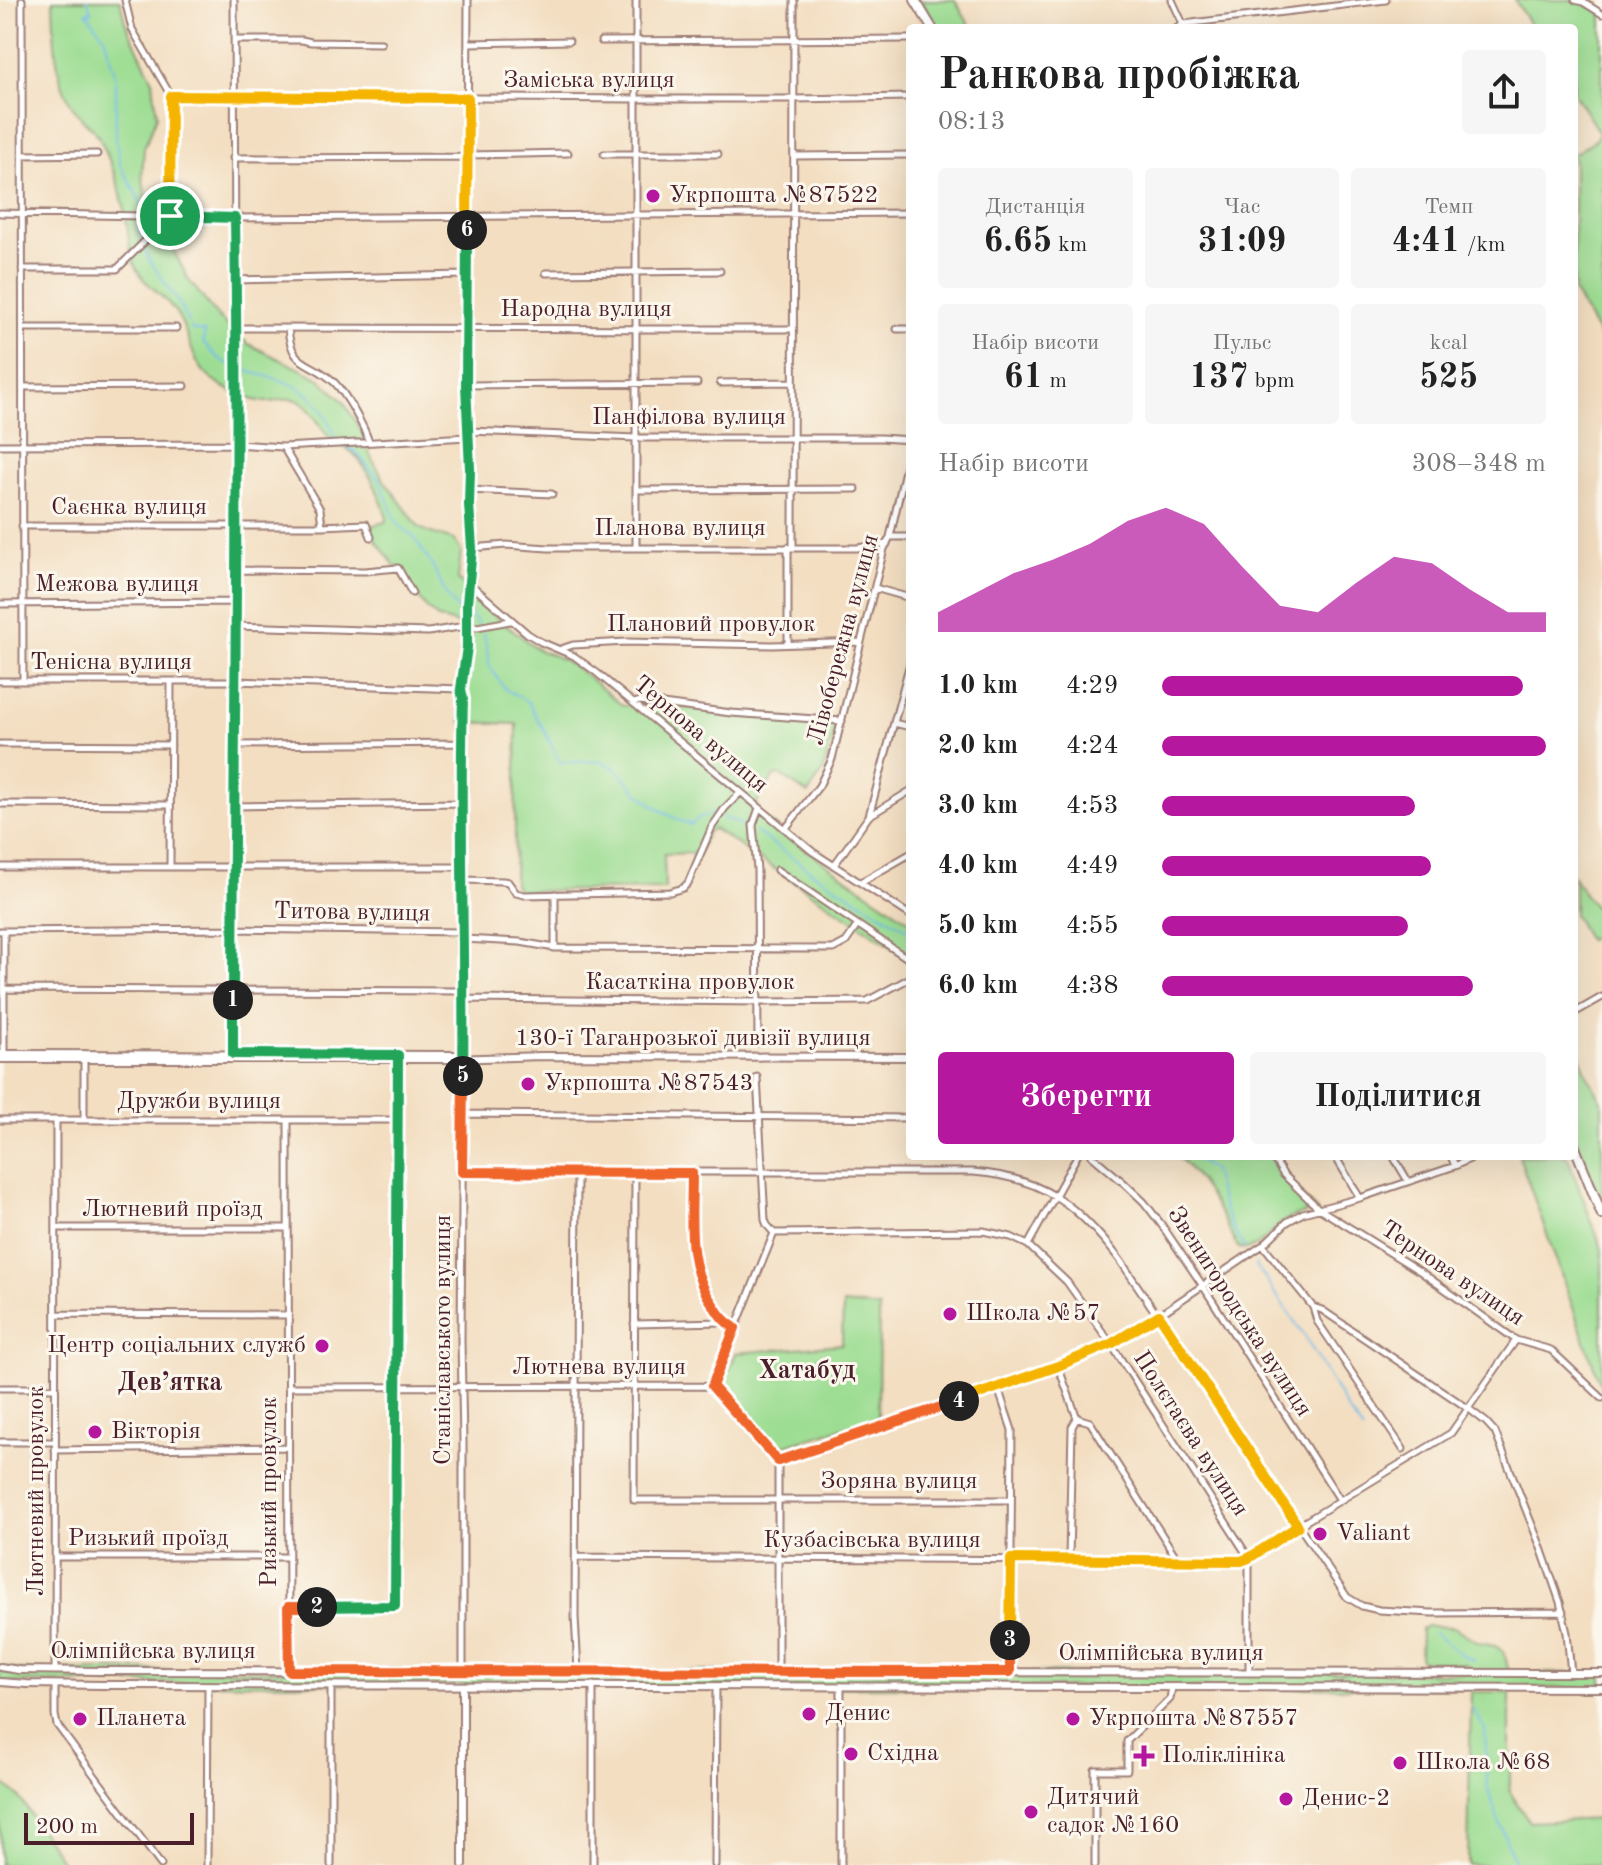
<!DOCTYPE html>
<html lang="uk">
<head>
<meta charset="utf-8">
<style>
  body { margin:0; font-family:"Old Standard TT",serif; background:#f6f6f6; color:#222; height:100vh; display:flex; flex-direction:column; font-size:30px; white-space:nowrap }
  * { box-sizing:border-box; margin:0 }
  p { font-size:26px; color:#767676 }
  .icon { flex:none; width:44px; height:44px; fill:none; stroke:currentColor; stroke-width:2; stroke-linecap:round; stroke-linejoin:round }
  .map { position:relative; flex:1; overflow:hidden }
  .panel { position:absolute; left:906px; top:24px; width:672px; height:1136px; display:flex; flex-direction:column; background:#fff; border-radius:8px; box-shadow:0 8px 32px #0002 }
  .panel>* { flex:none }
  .scale { position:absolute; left:24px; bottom:20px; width:170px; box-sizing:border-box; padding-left:8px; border:4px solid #4a1f2b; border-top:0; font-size:22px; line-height:28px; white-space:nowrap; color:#4a1f2b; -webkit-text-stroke:6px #fbf7ec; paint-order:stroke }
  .pin { position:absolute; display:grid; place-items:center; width:68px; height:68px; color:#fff; margin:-34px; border:4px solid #fff; border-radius:50%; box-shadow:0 2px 8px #0007 }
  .km { position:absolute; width:40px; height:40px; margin:-20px; border-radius:50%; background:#222; color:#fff; font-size:22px; line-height:40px; text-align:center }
  .round { display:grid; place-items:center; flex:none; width:84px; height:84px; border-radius:8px; background:#f6f6f6 }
  .head { display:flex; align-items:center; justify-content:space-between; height:136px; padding:0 32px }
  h1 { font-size:44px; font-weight:700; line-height:60px }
  .figures { display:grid; grid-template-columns:repeat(3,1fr); gap:12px; height:136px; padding:8px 32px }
  .figures div { display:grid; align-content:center; border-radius:8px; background:#f6f6f6; text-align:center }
  .figures b { font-size:34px; font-weight:700 }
  .figures small { font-size:22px; font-weight:400 }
  .figures p { font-size:22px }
  .chart { height:224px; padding:16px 32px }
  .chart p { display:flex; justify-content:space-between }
  .chart svg { width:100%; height:144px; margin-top:8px; fill:#b5179e; opacity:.7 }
  .button { display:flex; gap:16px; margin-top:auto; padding:16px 32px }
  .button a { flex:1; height:92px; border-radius:8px; background:#b5179e; color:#fff; font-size:32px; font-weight:700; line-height:92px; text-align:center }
  .button a+a { background:#f6f6f6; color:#222 }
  ul { padding:0 32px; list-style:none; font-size:26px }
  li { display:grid; grid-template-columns:128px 96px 1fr; align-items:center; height:60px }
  li i { height:20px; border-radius:10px; background:#b5179e }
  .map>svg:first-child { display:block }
  .green { fill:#9ddd93; stroke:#747e5f; stroke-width:2 }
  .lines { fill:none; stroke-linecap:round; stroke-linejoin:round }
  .stream { stroke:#6eb9e7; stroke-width:2 }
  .minor-casing { stroke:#9e7e76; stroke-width:9 }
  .tertiary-casing { stroke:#9e7e76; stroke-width:10 }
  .secondary-casing { stroke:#9e7e76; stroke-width:10 }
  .trunk-casing { stroke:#9e7e76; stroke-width:12 }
  .minor { stroke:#fff; stroke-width:5 }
  .tertiary { stroke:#fff; stroke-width:6 }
  .secondary { stroke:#fff; stroke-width:6 }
  .trunk { stroke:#fff; stroke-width:8 }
  .split-1-casing { stroke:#fff; stroke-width:16 }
  .split-2-casing { stroke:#fff; stroke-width:16 }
  .split-3-casing { stroke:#fff; stroke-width:16 }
  .split-4-casing { stroke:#fff; stroke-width:16 }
  .split-5-casing { stroke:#fff; stroke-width:16 }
  .split-6-casing { stroke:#fff; stroke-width:16 }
  .split-7-casing { stroke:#fff; stroke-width:16 }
  .split-1 { stroke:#22a559; stroke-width:10 }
  .split-2 { stroke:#22a559; stroke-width:10 }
  .split-3 { stroke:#f0652b; stroke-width:10 }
  .split-4 { stroke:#f5b400; stroke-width:10 }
  .split-5 { stroke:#f0652b; stroke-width:10 }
  .split-6 { stroke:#22a559; stroke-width:10 }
  .split-7 { stroke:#f5b400; stroke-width:10 }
  .poi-dot { fill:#b5179e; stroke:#fbf7ec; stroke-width:3 }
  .labels { text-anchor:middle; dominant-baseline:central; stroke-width:6; stroke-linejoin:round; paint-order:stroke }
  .street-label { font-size:24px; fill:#4a1f2b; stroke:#fbf7ec }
  .poi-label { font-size:24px; fill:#4a1f2b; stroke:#fbf7ec; text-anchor:start }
  .neighbourhood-label { font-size:26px; font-weight:bold; fill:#4a1f2b; stroke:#fbf7ec }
</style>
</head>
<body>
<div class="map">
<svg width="1602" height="1865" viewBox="0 0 1602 1865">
  <rect width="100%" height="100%" fill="#fbf7ec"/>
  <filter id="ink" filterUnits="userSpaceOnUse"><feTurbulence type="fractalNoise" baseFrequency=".0125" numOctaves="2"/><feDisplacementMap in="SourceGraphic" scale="16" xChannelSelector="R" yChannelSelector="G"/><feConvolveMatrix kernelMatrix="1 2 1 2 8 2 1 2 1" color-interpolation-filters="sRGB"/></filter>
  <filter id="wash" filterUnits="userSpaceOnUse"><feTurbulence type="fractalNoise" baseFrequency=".006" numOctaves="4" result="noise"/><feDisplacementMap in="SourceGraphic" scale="32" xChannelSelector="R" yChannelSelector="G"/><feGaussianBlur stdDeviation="1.8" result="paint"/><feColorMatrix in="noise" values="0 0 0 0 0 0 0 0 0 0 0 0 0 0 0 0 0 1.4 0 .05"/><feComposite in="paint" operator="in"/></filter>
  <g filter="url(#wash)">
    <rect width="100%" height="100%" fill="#f3dec1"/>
    <path class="green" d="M53,0H120L125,22L153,81L157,116L144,148L142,175L148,208L169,241L188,279L218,317L248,344L319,378L343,401L364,435L370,455L384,480L419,527L428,532L454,540L461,551L458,580L473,594L477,602L540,651C573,659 597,686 623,706L639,704L657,705L837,723L823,771L808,794L780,775L774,776L756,804L760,815L832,868L910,921V958L714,829L708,831L698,853L664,854L665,889L518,891L514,884L517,724L461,722L462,695L469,632L464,626L438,618L428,610L369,531L370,526L386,522L387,518C380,495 371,472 354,454C347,447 337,444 329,437C318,425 310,402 292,399C284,398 275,402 267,402C252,402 224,389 212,379C191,364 191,337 178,316C167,296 145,287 135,266C129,253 129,239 127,224C124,200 117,177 107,155C104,148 101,139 96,133C93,128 87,124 83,120C73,109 67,99 62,84C54,57 54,28 53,0Z
      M921,0H955L971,28H937Z
      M1515,0H1575L1599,11L1602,10V340L1574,292V154L1595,140L1599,133L1574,93V28H1532Z
      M1574,877L1585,895L1602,917V939L1598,934L1588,940L1574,915Z
      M1574,1042L1589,1079L1602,1101V1203L1574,1132Z
      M1177,1156H1270L1281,1175L1316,1210C1307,1213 1294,1215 1286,1220C1269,1230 1261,1253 1238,1248C1221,1215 1205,1181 1177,1156Z
      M1519,1156H1567L1602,1249V1389Z
      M843,1304L879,1308L878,1417L780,1447L775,1444L723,1384L736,1353L842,1344Z
      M1427,1626L1454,1627L1479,1643L1495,1646L1504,1652L1509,1673H1602V1688L778,1687L0,1682V1667L19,1670L1470,1673V1668L1466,1664L1427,1663L1420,1659L1421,1629Z
      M1471,1692H1510V1792L1529,1822L1602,1819V1865H1468Z
      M0,1781L19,1797L64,1865H0Z"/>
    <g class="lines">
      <path class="stream" d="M87,0L92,13L86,12L104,36L116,78V141L120,164L143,207
        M143,220L138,229L148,258L181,306L188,322
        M191,327L192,330L205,332L203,342C209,348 214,356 221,360C259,382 300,371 325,415C329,423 333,430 336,438
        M345,446L355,451L380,481L395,519L401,527L413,536L432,565L446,594L457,609L462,610
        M469,612L478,624
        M484,634L490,667L505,689L528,702L543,728L560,762C574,764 589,758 604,763C619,767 630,786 642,796C656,808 673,819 691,825L700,817L717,813
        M722,817L745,826
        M756,832L815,874L910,931
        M1190,1156L1213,1170C1220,1199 1227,1223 1244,1247
        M1255,1264L1306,1338L1347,1409L1363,1431
        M1434,1633L1463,1656L1473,1660
        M1473,1709L1485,1729L1487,1784L1496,1814L1516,1865"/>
    </g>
  </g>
  <g filter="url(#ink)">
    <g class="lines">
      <defs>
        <path id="minor" d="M22,0L23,681
          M125,0L132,29L171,96L170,216
          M1172,0L1183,24
          M1575,0L1583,2L1602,14
          M1177,28L1183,24L1386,0
          M234,40H302L311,42L381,43
          M601,41L910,39
          M468,43L569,41
          M171,96L636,99H794L910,97
          M604,154H718
          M22,155L97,154
          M468,155L568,153
          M794,156L910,155
          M233,158L468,157
          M0,213L235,218L910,213
          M22,269H117L170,216
          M546,273L720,271
          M236,280L466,275
          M23,328H176
          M236,328L793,329
          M288,328C291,369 310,359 334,382C346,394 364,426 369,442
          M897,329H910
          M720,383L793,382
          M466,385L697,383
          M23,387L185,386
          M469,431L636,438H881L910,440
          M0,445L235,444L283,447L468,437
          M283,447L320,509L322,526
          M469,490L552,494
          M636,490L856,489
          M22,526H322L366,524L371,537
          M890,537H910
          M636,547V0
          M793,547L794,0
          M472,548L506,545L548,548H857L887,544
          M236,570L365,571L398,568L412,593
          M469,583L528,634L541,642L574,656L597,673L813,852L910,915
          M875,588L910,598
          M0,604L235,602
          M235,626L428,632L459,627H477L510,621
          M788,643V547
          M561,649L573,645L626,642L772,645L861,642
          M0,681H234L461,689
          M634,703L640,701L731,713L842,721
          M894,723L910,727
          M0,744L171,745
          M234,745L462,743
          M0,804L170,805
          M233,806L461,803
          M869,816L910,663
          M786,828L819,786L832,759L884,549L890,537L910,448
          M835,864L869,816L910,791
          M0,867H463
          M170,867L171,681
          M777,870L910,960
          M463,880L503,881L508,882L516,893L524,895L670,892L683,888L688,883L712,827L725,808L740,793
          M861,882L910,854
          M0,931L233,929L463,932
          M4,931V1054
          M464,939L520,942L555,948L833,949L846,942L857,926
          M555,948V894
          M4,989L464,991
          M464,999L760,1002L867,1001L910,978
          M1574,1013L1602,997
          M758,1043L757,870L753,825L759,808
          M233,1054L232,867L236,570L234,0
          M463,1056V880L461,803L463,699L461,689L467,647V604L472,548L469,505L470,469L466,385L468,0
          M757,1077L765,1220L767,1225L774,1233
          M463,1114L910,1118
          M0,1120H398
          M84,1120V1059
          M288,1120L289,1671
          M1092,1156L1124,1183L1144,1202L1161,1224L1203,1286L1340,1500
          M1272,1156L1283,1174L1318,1208L1421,1272L1516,1340L1551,1350L1602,1398
          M1335,1156L1360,1198
          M1393,1156L1408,1181
          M1451,1156L1455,1166
          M462,1172H973C1043,1177 1079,1206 1120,1260L1347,1597L1362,1606L1379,1610L1432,1613L1563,1612
          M577,1172L575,1617L578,1671
          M635,1173L634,1500H1011
          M692,1173C692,1220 685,1266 714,1307C720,1316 725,1322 735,1328
          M56,1228H288
          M774,1233L983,1231L1011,1237L1028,1245L1067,1282L1111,1344L1249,1558V1672
          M1028,1245L1077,1156
          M1263,1245L1313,1307L1317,1321L1403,1449
          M1313,1307L1322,1310L1469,1409L1486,1422L1495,1432L1540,1545L1560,1602L1567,1633L1571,1673
          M56,1314L288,1315
          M634,1324L723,1322
          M1058,1366L1077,1418
          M712,1386L774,1233
          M288,1387L712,1386L778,1461
          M0,1388H55
          M998,1388L1012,1430L1010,1672
          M1077,1418L1090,1422L1178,1560
          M0,1442H55
          M55,1450L288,1447
          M778,1461L998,1388L1111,1344L1159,1315L1263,1245L1287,1222L1303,1213L1360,1198L1455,1166L1476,1156
          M778,1461V1671
          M55,1557H288
          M576,1557L1241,1561L1249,1558L1298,1526L1451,1433L1516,1340
          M1069,1559L1072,1427L1077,1418
          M288,1607L395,1606L398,1059
          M55,1670L56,1120
          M463,1671V1442L461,1340L463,1058
          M55,1685V1715L57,1725L161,1865
          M331,1685V1865
          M207,1865L208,1685
          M593,1865V1685
          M715,1865L716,1686
          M841,1865V1686
          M1095,1865V1770H1127V1741L1170,1699L1172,1687"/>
        <path id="tertiary" d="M0,1054L460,1055
          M0,1059H452L541,1056L910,1057
          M463,1865V1686"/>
        <path id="secondary" d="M0,1667L19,1670L100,1671L1602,1673
          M0,1682L27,1684L103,1685L1602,1688"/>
        <path id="trunk" d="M915,0L932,28
          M1574,1145L1602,1215"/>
      </defs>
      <use href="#minor" class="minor-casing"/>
      <use href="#tertiary" class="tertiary-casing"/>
      <use href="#secondary" class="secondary-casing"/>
      <use href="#trunk" class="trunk-casing"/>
      <use href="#minor" class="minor"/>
      <use href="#tertiary" class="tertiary"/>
      <use href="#secondary" class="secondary"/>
      <use href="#trunk" class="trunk"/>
    </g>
  </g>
  <g class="lines" filter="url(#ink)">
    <defs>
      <path id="split-1" d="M170,216L235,218C239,478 234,739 233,1000"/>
      <path id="split-2" d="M233,1000V1054L398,1055L395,1606L317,1607"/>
      <path id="split-3" d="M317,1607H288L289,1671L1010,1672V1640"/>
      <path id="split-4" d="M959,1401L1058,1366L1111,1344L1159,1315L1298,1526L1249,1558L1241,1561L1011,1559L1010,1640"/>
      <path id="split-5" d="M463,1076L462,1172L692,1173C692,1220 685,1266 714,1306C720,1316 725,1322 735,1328L712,1386L778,1461L959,1401"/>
      <path id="split-6" d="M463,1076C465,951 459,825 463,699L461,689L467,647V604L472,548L469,505L470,469L466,385L467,230"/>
      <path id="split-7" d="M170,216L171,96L468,98L467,230"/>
    </defs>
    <use href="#split-1" class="split-1-casing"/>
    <use href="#split-2" class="split-2-casing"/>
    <use href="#split-3" class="split-3-casing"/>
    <use href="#split-4" class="split-4-casing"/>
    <use href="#split-5" class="split-5-casing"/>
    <use href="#split-6" class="split-6-casing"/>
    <use href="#split-7" class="split-7-casing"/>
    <use href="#split-1" class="split-1"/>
    <use href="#split-2" class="split-2"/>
    <use href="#split-3" class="split-3"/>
    <use href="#split-4" class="split-4"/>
    <use href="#split-5" class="split-5"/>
    <use href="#split-6" class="split-6"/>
    <use href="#split-7" class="split-7"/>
  </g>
  <g class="poi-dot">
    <circle cx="653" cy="196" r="8"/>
    <circle cx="528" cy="1084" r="8"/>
    <circle cx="950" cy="1314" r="8"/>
    <circle cx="322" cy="1346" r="8"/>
    <circle cx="95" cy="1432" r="8"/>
    <circle cx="1320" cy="1534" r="8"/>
    <circle cx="809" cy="1714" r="8"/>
    <circle cx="80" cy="1719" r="8"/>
    <circle cx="1073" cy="1719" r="8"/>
    <circle cx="851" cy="1754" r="8"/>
    <path d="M1140 1744h8v8h8v8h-8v8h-8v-8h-8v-8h8z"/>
    <circle cx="1400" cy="1763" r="8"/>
    <circle cx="1286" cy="1799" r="8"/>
    <circle cx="1031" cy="1812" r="8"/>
  </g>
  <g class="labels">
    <g class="street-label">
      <text x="589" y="81">Заміська вулиця</text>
      <text x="586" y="310">Народна вулиця</text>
      <text x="689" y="418">Панфілова вулиця</text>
      <text x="129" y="508">Саєнка вулиця</text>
      <text x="680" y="529">Планова вулиця</text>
      <text x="117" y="585">Межова вулиця</text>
      <text x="711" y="625">Плановий провулок</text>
      <text transform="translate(844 640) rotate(-75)">Лівобережна вулиця</text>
      <text x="111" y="663">Тенісна вулиця</text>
      <text transform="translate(700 735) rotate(40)">Тернова вулиця</text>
      <text transform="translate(352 913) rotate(1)">Титова вулиця</text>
      <text x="690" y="983">Касаткіна провулок</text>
      <text x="693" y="1039">130-ї Таганрозької дивізії вулиця</text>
      <text x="199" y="1102">Дружби вулиця</text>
      <text x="172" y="1210">Лютневий проїзд</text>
      <text transform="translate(1452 1274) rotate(34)">Тернова вулиця</text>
      <text transform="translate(1239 1312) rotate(57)">Звенигородська вулиця</text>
      <text transform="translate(444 1340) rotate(-90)">Станіславського вулиця</text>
      <text x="599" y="1368">Лютнева вулиця</text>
      <text transform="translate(1190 1434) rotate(57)">Полєтаєва вулиця</text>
      <text x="899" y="1482">Зоряна вулиця</text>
      <text transform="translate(37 1491) rotate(-90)">Лютневий провулок</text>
      <text transform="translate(270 1492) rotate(-90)">Ризький провулок</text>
      <text x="148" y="1539">Ризький проїзд</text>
      <text x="872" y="1541">Кузбасівська вулиця</text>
      <text x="153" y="1652">Олімпійська вулиця</text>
      <text x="1161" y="1654">Олімпійська вулиця</text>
    </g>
    <g class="poi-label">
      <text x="669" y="196">Укрпошта №87522</text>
      <text x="544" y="1084">Укрпошта №87543</text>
      <text x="966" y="1314">Школа №57</text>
      <text x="306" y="1346" text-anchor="end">Центр соціальних служб</text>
      <text x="111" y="1432">Вікторія</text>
      <text x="1336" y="1534">Valiant</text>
      <text x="825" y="1714">Денис</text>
      <text x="96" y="1719">Планета</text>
      <text x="1089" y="1719">Укрпошта №87557</text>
      <text x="867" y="1754">Східна</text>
      <text x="1162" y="1756">Поліклініка</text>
      <text x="1416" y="1763">Школа №68</text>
      <text x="1047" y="1798">Дитячий<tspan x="1047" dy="28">садок №160</tspan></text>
      <text x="1302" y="1799">Денис-2</text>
    </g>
    <g class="neighbourhood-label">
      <text x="807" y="1371">Хатабуд</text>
      <text x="170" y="1383">Дев’ятка</text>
    </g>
  </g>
</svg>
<div class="scale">200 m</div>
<div class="pin" style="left:170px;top:216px;background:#1e9e55"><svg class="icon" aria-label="arrive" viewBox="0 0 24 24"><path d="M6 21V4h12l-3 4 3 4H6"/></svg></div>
<b class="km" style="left:233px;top:1000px">1</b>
<b class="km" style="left:317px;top:1607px">2</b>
<b class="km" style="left:1010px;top:1640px">3</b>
<b class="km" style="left:959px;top:1401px">4</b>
<b class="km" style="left:463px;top:1076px">5</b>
<b class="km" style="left:467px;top:230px">6</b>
<section class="panel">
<div class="head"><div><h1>Ранкова пробіжка</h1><p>08:13</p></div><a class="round"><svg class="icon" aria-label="share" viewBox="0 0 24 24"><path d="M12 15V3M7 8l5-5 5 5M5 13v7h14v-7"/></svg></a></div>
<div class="figures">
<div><p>Дистанція</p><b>6.65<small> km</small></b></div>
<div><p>Час</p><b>31:09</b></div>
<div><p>Темп</p><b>4:41<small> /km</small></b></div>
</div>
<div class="figures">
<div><p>Набір висоти</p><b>61<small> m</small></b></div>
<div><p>Пульс</p><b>137<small> bpm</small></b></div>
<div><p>kcal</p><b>525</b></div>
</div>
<div class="chart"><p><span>Набір висоти</span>308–348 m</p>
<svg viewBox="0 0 160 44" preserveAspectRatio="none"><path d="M0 44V38L10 32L20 26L30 22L40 17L50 10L60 6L70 11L80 24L90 36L100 38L110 29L120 21L130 23L140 31L150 38L160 38V44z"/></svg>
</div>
<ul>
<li><b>1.0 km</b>4:29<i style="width:94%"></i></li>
<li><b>2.0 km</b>4:24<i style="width:100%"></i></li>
<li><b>3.0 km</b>4:53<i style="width:66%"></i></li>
<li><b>4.0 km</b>4:49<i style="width:70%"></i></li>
<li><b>5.0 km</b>4:55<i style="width:64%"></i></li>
<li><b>6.0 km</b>4:38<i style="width:81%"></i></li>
</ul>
<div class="button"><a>Зберегти</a><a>Поділитися</a></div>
</section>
</div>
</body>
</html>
